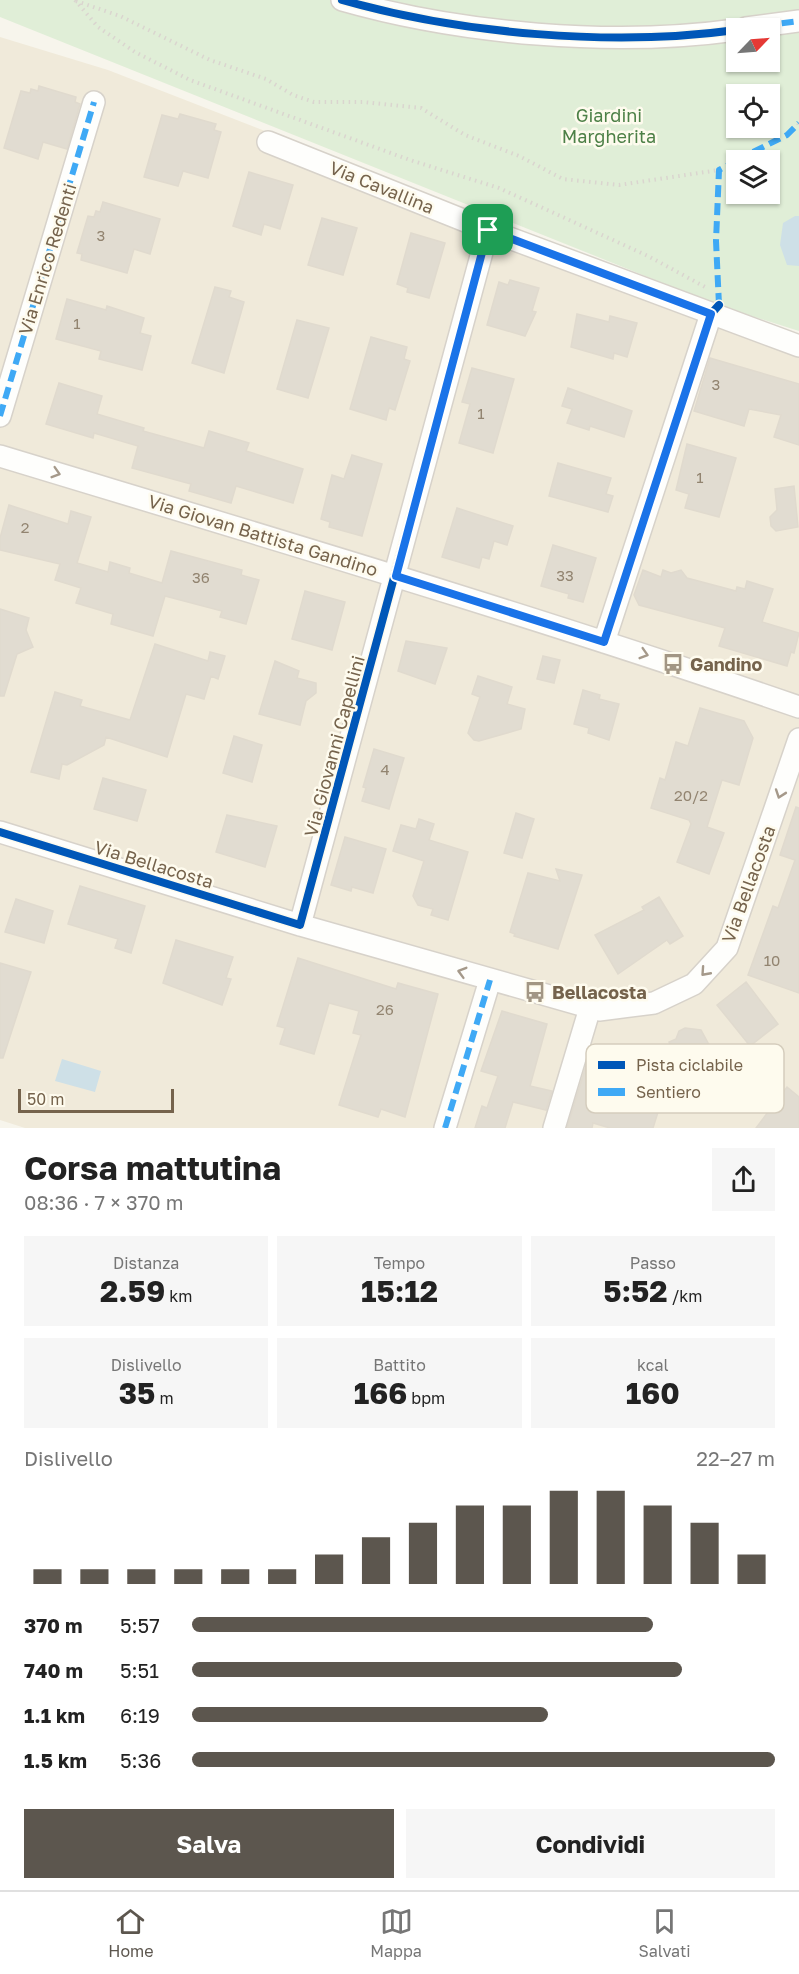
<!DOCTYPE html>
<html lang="it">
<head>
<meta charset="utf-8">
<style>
  body { margin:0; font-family:"Golos Text",sans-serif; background:#f6f6f6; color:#222; height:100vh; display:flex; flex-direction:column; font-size:22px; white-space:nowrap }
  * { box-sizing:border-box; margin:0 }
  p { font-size:20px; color:#767676 }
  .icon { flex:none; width:33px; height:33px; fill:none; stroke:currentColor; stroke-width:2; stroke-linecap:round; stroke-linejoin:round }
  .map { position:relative; height:1128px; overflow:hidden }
  .side { display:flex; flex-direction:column; background:#fff; flex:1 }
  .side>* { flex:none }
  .needle { width:39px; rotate:65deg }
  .controls { position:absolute; left:726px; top:18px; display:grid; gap:12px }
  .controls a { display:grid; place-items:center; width:54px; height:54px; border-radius:0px; background:#fff; box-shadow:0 2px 4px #0004; font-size:30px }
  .scale { position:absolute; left:18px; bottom:15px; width:156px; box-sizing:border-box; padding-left:6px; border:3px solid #75634c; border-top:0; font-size:16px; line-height:21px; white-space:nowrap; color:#75634c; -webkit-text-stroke:4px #fefbee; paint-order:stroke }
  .pin { position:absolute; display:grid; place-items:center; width:51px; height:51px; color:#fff; margin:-26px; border-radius:12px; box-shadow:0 3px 9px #0006 }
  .round { display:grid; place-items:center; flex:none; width:63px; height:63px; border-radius:0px; background:#f6f6f6 }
  .headline { display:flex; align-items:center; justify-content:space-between; height:102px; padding:0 24px }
  h1 { font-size:33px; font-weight:700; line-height:45px }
  .stats { display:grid; grid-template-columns:repeat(3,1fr); gap:9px; height:102px; padding:6px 24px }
  .stats div { display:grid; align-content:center; border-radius:0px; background:#f6f6f6; text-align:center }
  .stats b { font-size:30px; font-weight:700 }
  .stats small { font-size:16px; font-weight:400 }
  .stats p { font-size:16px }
  .chart { height:168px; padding:12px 24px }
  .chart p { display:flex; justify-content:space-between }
  .chart svg { width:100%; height:108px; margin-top:6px; stroke:#5c564e; stroke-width:6 }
  .action { display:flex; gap:12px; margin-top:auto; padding:12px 24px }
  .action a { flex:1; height:69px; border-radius:0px; background:#5c564e; color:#fff; font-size:24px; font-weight:700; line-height:69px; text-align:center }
  .action a+a { background:#f6f6f6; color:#222 }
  ul { padding:0 24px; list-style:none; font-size:20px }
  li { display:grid; grid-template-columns:96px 72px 1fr; align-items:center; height:45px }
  li i { height:15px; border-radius:8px; background:#5c564e }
  .dock { display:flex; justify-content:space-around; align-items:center; height:84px; border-top:2px solid #e0e0e0; background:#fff; font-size:16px; color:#767676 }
  .dock a { display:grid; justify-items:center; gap:3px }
  .dock .active { color:#5c564e }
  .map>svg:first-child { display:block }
  .residential { fill:#f0eada }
  .green { fill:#e0eed7; fill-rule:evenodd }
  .water { fill:#cee0e7 }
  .building { fill:#e1dcd1; stroke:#e0dace; stroke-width:1.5 }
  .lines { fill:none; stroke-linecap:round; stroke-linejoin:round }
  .minor-casing { stroke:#d7d2ca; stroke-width:24 }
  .path { stroke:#dad5cf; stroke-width:4; stroke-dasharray:1.5 4.5; stroke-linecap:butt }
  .minor { stroke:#fefefc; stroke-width:21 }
  .quiet { stroke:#3fa9f5; stroke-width:6; stroke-dasharray:12 6; stroke-linecap:butt }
  .cycleway-casing { stroke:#fefbee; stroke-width:11 }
  .cycleway { stroke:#0057b8; stroke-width:8 }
  .oneway { stroke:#a5998a }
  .route-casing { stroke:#fff; stroke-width:12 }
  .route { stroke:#1a73e8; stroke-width:8 }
  .labels { text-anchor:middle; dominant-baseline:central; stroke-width:5; stroke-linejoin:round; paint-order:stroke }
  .number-label { font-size:15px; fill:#928470 }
  .park-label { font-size:18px; fill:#4d8047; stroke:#fefbee }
  .street-label { font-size:18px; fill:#75634c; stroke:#fefbee }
  .poi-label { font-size:18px; font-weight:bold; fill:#75634c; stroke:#fefbee; text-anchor:start }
  .key { fill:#fefbee; stroke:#d5cdbd; stroke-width:1.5 }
  .key-label { font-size:16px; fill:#75634c }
</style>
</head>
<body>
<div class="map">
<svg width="799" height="1128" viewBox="0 0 799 1128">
  <rect width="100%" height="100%" fill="#f7f5ec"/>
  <path class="residential" d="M0,37L108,70L799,338V1128H25L0,1120Z"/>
  <path class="green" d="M0,0H799V331L720,306L0,17ZM736,28H770V62H736ZM736,94H770V128H736ZM736,160H770V194H736Z"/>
  <path class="water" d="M795,216H799V266L787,265L780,245L783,223Z
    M62,1059L101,1071L95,1092L55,1081Z"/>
  <path class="building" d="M39,86L76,97L75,102L80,104L67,149L43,142L38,159L4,148L21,91L30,93L31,89L38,91Z
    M180,114L216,124L214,130L221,132L208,178L183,171L178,186L144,177L162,115L178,119Z
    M249,172L293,185L280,229L264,224L261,235L233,226Z
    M103,202L160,219L150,254L134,249L127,273L81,260L82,254L77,253L88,216L94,217L96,211L100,212Z
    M322,218L357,228L343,275L308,265Z
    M411,233L445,243L429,298L407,292L408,288L397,284Z
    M510,280L539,288L532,311L536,312L525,336L487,325L499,282L508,285Z
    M215,287L231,291L229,297L244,302L224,373L192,363Z
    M67,299L106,310L107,306L144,318L140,333L151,336L142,370L99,359L101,351L56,339Z
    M577,314L609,322L610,316L637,323L627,357L614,353L613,359L571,347Z
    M297,320L329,328L308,398L277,389Z
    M371,337L407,347L404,359L410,361L395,410L389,408L386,420L350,409Z
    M710,358L799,384V445L774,437L781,415L749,409L744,426L694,411Z
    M472,368L514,379L493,453L459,443L470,404L462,402Z
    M59,383L102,396L97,414L144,428L143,431L204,448L209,431L249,443L246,451L303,469L293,503L236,486L231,503L189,491L191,484L132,468L138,446L94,433L93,438L46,424Z
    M568,388L632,411L624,437L590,426L589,430L567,423L572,409L562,406Z
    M687,444L736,458L719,517L685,508L689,494L676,490Z
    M352,455L382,464L362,536L329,527L330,522L321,519L332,475L344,479Z
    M558,463L611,478L606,494L613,496L608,512L549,496Z
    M794,486L798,527L776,531L771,526L770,517L777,510L775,489Z
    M9,505L68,524L71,511L91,517L77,563L108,572L110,562L130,568L129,573L162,583L171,551L242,570L241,575L259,580L246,624L220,617L222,611L165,596L153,636L111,624L113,614L76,603L81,588L55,580L60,564L0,550V538Z
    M457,508L513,526L507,545L494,541L489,559L482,557L479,568L442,557Z
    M553,545L596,558L583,602L568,598L569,594L541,586Z
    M643,570L661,577L663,570L671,573L681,570L687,578L736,591L737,587L745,589L747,581L773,589L762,622L799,633L794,653L791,652L787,666L719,646L725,628L639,605L634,595Z
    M305,591L345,602L332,650L292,639Z
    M0,609L29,618L26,630L33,647L17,654L4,696H0Z
    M406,641L447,648L435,684L398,671Z
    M155,644L208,661L210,652L225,656L218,679L211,676L204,699L186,694L167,757L106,737L104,745L67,765L62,764L59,779L31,772L55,692L82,700L80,706L130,720Z
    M543,656L560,660L554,683L537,679Z
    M275,661L299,671L297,678L316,683V693L306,701L300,725L259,714Z
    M478,676L512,687L507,704L525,709L521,729L479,741L474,740L468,733L480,697L472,694Z
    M583,690L600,695L599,699L619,704L609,740L588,733L589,728L574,724Z
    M700,708L744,721L753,738L739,785L722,780L707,827L724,833L709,874L677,862L691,824L689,820L651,808L660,778L665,780L676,742L688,746Z
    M234,736L262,745L252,782L223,773Z
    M374,749L404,758L389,809L362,801L366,788L363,787Z
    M103,778L146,790L137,821L94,809Z
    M796,807L799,808V993L748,975L773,906L778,908L795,860L780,855Z
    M516,813L534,819L522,858L504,853Z
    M227,815L277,826L265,867L216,852Z
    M419,819L434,824L429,840L468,852L448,920L431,915L433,909L418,905L413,896L424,861L393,851L401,825L416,829Z
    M345,837L386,849L373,893L352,887L351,891L331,885Z
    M556,869L582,875L558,949L514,936L515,934L510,932L528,873L560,881Z
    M80,886L145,906L131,953L115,948L118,939L68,924Z
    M659,897L683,936L670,944L667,940L618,974L595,935L644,910L642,907Z
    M16,899L53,911L44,943L5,932Z
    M176,940L233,957L226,978L231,979L222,1005L163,983Z
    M298,958L396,989L398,983L438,994L405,1117L381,1109L378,1117L339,1105L361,1035L353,1033L359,1011L329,1003L314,1054L280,1044L285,1028L277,1026Z
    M0,963L31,972L3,1058H0Z
    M746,982L778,1024L750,1046L717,1005Z
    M502,1011L547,1024L530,1086L552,1091L546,1110L513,1102L505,1128H475L482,1106L487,1108L498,1076L481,1071Z
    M685,1028L701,1030L714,1054L684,1070L669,1042L676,1039L679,1031Z
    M589,1056L612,1062L603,1092L659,1109L653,1128H610L593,1123L592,1128H567Z
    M787,1087L799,1097V1128H756Z"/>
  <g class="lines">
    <defs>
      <path id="minor" d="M342,0C461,34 613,47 736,30
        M746,28L799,21
        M268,142L488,230L799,346
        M0,416L94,102
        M0,456C267,537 535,616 799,707
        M604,642L711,314
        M0,832L300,925L599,1010L654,1003L694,984L727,948L799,739
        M300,925L488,230
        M445,1128L490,980
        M554,1128L590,1008"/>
    </defs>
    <use href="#minor" class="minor-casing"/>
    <path class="path" d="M75,0L98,27L135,52L190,80L410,160L499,188L648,256L707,288
      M76,1L120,16L210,60L266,79L293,95L314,102H363L421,108L465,135L519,156L563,179L619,185L719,170
      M798,123L799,125"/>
    <use href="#minor" class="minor"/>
    <path class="quiet" d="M746,28L799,21
      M737,160L787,135L799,123
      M719,305L716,241L719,170L736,161
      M0,416L94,102
      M445,1128L490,980"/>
    <defs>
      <path id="cycleway" d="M342,0C461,34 613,47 736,30
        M0,832L300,925L488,230L711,314L719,305"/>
    </defs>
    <use href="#cycleway" class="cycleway-casing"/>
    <use href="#cycleway" class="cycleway"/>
  </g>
  <defs><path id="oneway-chevron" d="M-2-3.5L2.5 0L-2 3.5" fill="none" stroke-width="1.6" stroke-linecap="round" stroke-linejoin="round" transform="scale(1.5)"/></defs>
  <g class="oneway">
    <use href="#oneway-chevron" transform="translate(56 473) rotate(17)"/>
    <use href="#oneway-chevron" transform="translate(644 654) rotate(17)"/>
    <use href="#oneway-chevron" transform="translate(780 794) rotate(109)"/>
    <use href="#oneway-chevron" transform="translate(462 972) rotate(-164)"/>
    <use href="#oneway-chevron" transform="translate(705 972) rotate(132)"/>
  </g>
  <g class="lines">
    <defs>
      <path id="route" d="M488,230L711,314L604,642L396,576Z"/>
    </defs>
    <use href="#route" class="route-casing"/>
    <use href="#route" class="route"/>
  </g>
  <defs>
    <symbol id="bus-bare" viewBox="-9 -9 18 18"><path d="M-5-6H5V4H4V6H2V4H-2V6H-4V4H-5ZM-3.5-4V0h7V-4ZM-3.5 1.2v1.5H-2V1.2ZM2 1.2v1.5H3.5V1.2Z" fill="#a29684" stroke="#fefbee" stroke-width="2.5" paint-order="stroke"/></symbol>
  </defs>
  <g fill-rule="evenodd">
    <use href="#bus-bare" x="658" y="649" width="30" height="30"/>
    <use href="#bus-bare" x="520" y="977" width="30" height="30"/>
  </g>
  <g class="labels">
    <g class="number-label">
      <text x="101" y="235">3</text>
      <text x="77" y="323">1</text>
      <text x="716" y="384">3</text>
      <text x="481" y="413">1</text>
      <text x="700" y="477">1</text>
      <text x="25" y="527">2</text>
      <text x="565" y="575">33</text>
      <text x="201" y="577">36</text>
      <text x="385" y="769">4</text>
      <text x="691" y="795">20/2</text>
      <text x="772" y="960">10</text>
      <text x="385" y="1009">26</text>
    </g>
    <g class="park-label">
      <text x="609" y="115">Giardini<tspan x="609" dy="21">Margherita</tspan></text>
    </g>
    <g class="street-label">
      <text transform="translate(382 187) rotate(22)">Via Cavallina</text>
      <text transform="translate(47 259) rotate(-73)">Via Enrico Redenti</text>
      <text transform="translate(263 535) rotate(17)">Via Giovan Battista Gandino</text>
      <text transform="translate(334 746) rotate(-75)">Via Giovanni Capellini</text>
      <text transform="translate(154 864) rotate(17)">Via Bellacosta</text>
      <text transform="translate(748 884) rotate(-70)">Via Bellacosta</text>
    </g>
    <g class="poi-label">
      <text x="690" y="664">Gandino</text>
      <text x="552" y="992">Bellacosta</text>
    </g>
  </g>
  <rect x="586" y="1044" width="198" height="69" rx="9" class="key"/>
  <rect x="598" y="1061" width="27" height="8" fill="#0057b8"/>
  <rect x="598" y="1088" width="27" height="8" fill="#3fa9f5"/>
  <g class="key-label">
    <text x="636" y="1071">Pista ciclabile</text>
    <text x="636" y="1098">Sentiero</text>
  </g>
</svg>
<div class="controls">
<a><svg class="needle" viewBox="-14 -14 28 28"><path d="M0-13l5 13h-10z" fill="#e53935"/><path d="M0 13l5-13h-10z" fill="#767676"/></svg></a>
<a><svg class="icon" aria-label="locate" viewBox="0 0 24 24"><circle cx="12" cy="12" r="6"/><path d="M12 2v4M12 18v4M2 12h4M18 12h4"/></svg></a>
<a><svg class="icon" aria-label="layers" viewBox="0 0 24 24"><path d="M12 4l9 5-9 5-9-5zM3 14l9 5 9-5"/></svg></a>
</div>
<div class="scale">50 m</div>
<div class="pin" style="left:488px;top:230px;background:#1e9e55"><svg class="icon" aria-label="arrive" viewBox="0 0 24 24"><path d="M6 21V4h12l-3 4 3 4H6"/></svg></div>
</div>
<section class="side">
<div class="headline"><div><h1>Corsa mattutina</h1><p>08:36 · 7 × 370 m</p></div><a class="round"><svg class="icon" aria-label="share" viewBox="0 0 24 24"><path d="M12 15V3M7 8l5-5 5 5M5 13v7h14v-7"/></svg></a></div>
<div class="stats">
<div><p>Distanza</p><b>2.59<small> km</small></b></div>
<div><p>Tempo</p><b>15:12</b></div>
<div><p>Passo</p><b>5:52<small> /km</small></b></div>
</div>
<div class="stats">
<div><p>Dislivello</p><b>35<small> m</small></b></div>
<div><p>Battito</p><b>166<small> bpm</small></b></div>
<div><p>kcal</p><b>160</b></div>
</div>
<div class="chart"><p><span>Dislivello</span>22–27 m</p>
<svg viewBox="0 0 160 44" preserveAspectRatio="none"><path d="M5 44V38M15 44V38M25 44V38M35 44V38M45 44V38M55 44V38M65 44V32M75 44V25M85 44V19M95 44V12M105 44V12M115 44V6M125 44V6M135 44V12M145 44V19M155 44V32"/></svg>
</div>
<ul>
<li><b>370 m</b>5:57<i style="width:79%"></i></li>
<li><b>740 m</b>5:51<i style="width:84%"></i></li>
<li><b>1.1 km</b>6:19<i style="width:61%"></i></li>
<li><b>1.5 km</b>5:36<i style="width:100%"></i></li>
</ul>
<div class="action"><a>Salva</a><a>Condividi</a></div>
</section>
<nav class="dock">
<a class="active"><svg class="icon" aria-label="home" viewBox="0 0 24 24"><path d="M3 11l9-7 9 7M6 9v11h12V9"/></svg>Home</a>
<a><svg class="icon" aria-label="map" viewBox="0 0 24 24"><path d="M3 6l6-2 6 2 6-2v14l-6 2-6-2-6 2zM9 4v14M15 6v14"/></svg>Mappa</a>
<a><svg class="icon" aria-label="saved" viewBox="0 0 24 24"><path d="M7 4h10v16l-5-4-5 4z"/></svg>Salvati</a>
</nav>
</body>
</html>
